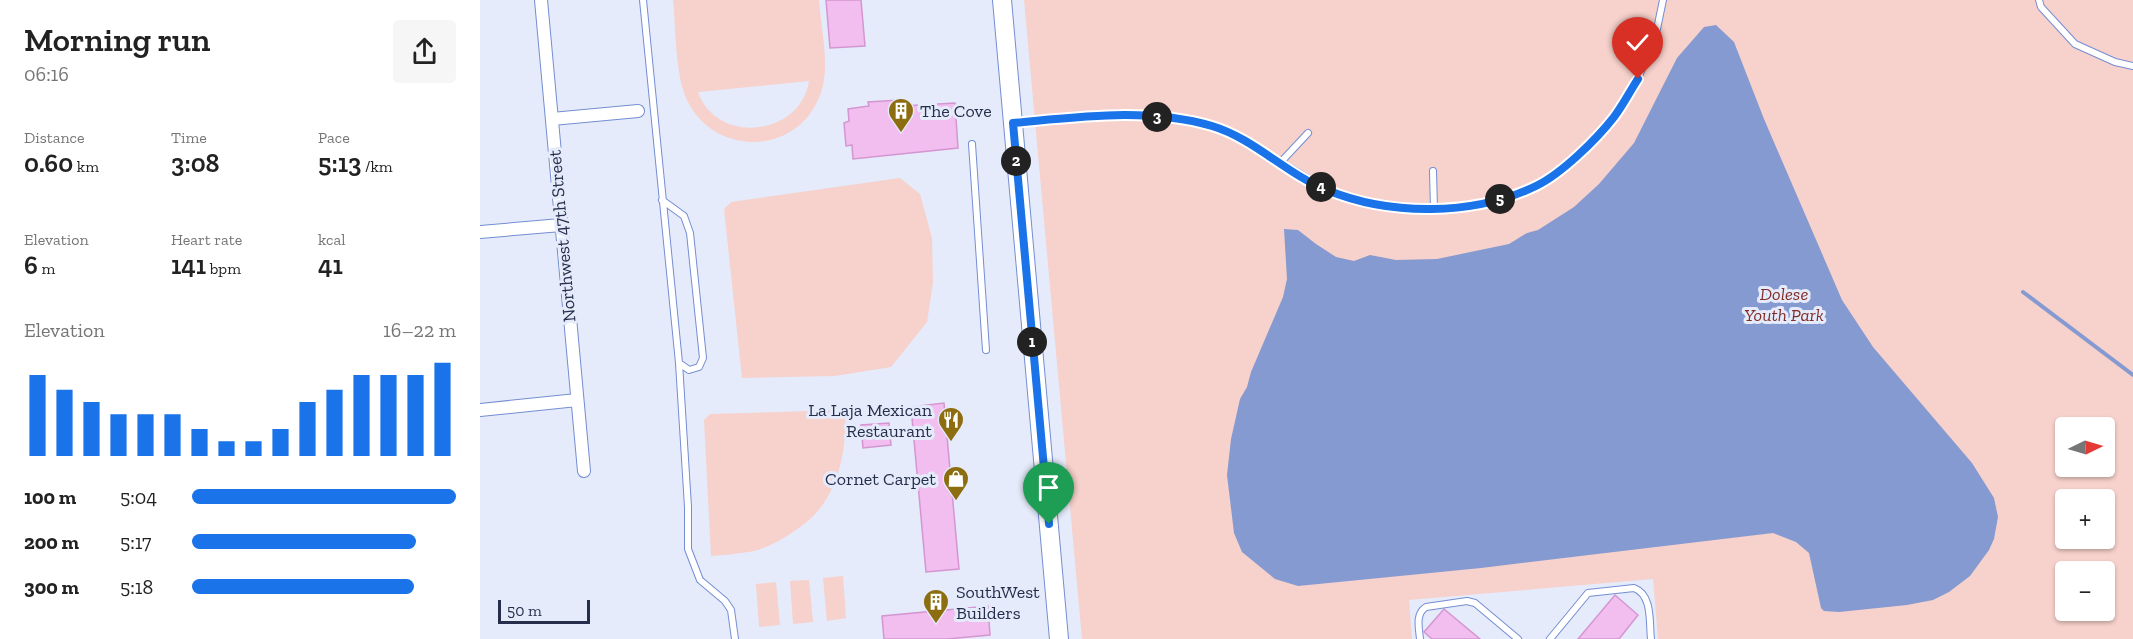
<!DOCTYPE html>
<html lang="en">
<head>
<meta charset="utf-8">
<style>
  body { margin:0; font-family:"Zilla Slab",serif; background:#f6f6f6; color:#222; height:100vh; display:flex; flex-direction:column; font-size:22px; white-space:nowrap }
  * { box-sizing:border-box; margin:0 }
  p { font-size:20px; color:#767676 }
  .icon { flex:none; width:33px; height:33px; fill:none; stroke:currentColor; stroke-width:2; stroke-linecap:round; stroke-linejoin:round }
  .map { position:relative; flex:1; overflow:hidden }
  .details { display:flex; flex-direction:column; background:#fff; width:480px }
  .details>* { flex:none }
  .needle { width:39px; rotate:85deg }
  .controls { position:absolute; left:1575px; top:417px; display:grid; gap:12px }
  .controls a { display:grid; place-items:center; width:60px; height:60px; border-radius:6px; background:#fff; box-shadow:0 2px 4px #0004; font-size:30px }
  .scale { position:absolute; left:18px; bottom:15px; width:92px; box-sizing:border-box; padding-left:6px; border:3px solid #252f4c; border-top:0; font-size:16px; line-height:21px; white-space:nowrap; color:#252f4c; -webkit-text-stroke:4px #e5ebfa; paint-order:stroke }
  .pin { position:absolute; display:grid; place-items:center; width:51px; height:51px; color:#fff; margin:-62px -26px; border-radius:50% 50% 50% 0; rotate:-45deg; box-shadow:0 0 6px #0007 }
  .pin .icon { rotate:45deg }
  .km { position:absolute; width:30px; height:30px; margin:-15px; border-radius:50%; background:#222; color:#fff; font-size:16px; line-height:30px; text-align:center }
  .round { display:grid; place-items:center; flex:none; width:63px; height:63px; border-radius:6px; background:#f6f6f6 }
  .summary { display:flex; align-items:center; justify-content:space-between; height:102px; padding:0 24px }
  h1 { font-size:33px; font-weight:600; line-height:45px }
  .figures { display:grid; grid-template-columns:repeat(3,1fr); gap:9px; height:102px; padding:6px 24px }
  .figures div { display:grid; align-content:center }
  .figures b { font-size:26px; font-weight:600 }
  .figures small { font-size:16px; font-weight:400 }
  .figures p { font-size:16px }
  .chart { height:168px; padding:12px 24px }
  .chart p { display:flex; justify-content:space-between }
  .chart svg { width:100%; height:108px; margin-top:6px; stroke:#1a73e8; stroke-width:6 }
  ul { padding:0 24px; list-style:none; font-size:20px }
  li { display:grid; grid-template-columns:96px 72px 1fr; align-items:center; height:45px }
  li i { height:15px; border-radius:8px; background:#1a73e8 }
  main { display:flex; flex:1; min-height:0 }
  .map>svg:first-child { display:block }
  .green { fill:#f7d1cb; fill-rule:evenodd }
  .water { fill:#849ad1 }
  .lines { fill:none; stroke-linecap:round; stroke-linejoin:round }
  .stream { stroke:#849ad1; stroke-width:4 }
  .building { fill:#f1beef; stroke:#d496d1; stroke-width:1.5 }
  .service-casing { stroke:#748ed3; stroke-width:8 }
  .minor-casing { stroke:#748ed3; stroke-width:14 }
  .secondary-casing { stroke:#748ed3; stroke-width:20 }
  .service { stroke:#fff; stroke-width:6 }
  .minor { stroke:#fff; stroke-width:12 }
  .secondary { stroke:#fff; stroke-width:18 }
  .route-casing { stroke:#fff; stroke-width:12 }
  .route { stroke:#1a73e8; stroke-width:8 }
  .labels { text-anchor:middle; dominant-baseline:central; stroke-width:6; stroke-linejoin:round; paint-order:stroke }
  .poi-label { font-size:18px; fill:#252f4c; stroke:#e5ebfa; text-anchor:start }
  .street-label { font-size:18px; fill:#252f4c; stroke:#e5ebfa }
  .park-label { font-size:18px; font-style:italic; fill:#802d26; stroke:#e5ebfa }
</style>
</head>
<body>
<main>
<section class="details">
<div class="summary"><div><h1>Morning run</h1><p>06:16</p></div><a class="round"><svg class="icon" aria-label="share" viewBox="0 0 24 24"><path d="M12 15V3M7 8l5-5 5 5M5 13v7h14v-7"/></svg></a></div>
<div class="figures">
<div><p>Distance</p><b>0.60<small> km</small></b></div>
<div><p>Time</p><b>3:08</b></div>
<div><p>Pace</p><b>5:13<small> /km</small></b></div>
</div>
<div class="figures">
<div><p>Elevation</p><b>6<small> m</small></b></div>
<div><p>Heart rate</p><b>141<small> bpm</small></b></div>
<div><p>kcal</p><b>41</b></div>
</div>
<div class="chart"><p><span>Elevation</span>16–22 m</p>
<svg viewBox="0 0 160 44" preserveAspectRatio="none"><path d="M5 44V11M15 44V17M25 44V22M35 44V27M45 44V27M55 44V27M65 44V33M75 44V38M85 44V38M95 44V33M105 44V22M115 44V17M125 44V11M135 44V11M145 44V11M155 44V6"/></svg>
</div>
<ul>
<li><b>100 m</b>5:04<i style="width:100%"></i></li>
<li><b>200 m</b>5:17<i style="width:85%"></i></li>
<li><b>300 m</b>5:18<i style="width:84%"></i></li>
</ul>
</section>
<div class="map">
<svg width="1653" height="639" viewBox="0 0 1653 639">
  <rect width="100%" height="100%" fill="#e5ebfa"/>
  <path class="green" d="M193,0H339C341,31 352,71 338,100C312,157 233,155 207,100C195,75 196,28 193,0ZM329,81C321,136 237,146 218,92Z
    M544,0H1653V639H1178L1173,579L929,600L932,639H602ZM1586,428H1624V466H1586ZM1586,500H1624V538H1586ZM1586,572H1624V610H1586Z
    M420,178L440,194L452,238L453,283L447,322L411,367L355,376L262,378L244,209L251,202Z
    M365,410C367,443 361,480 341,507C333,518 321,527 310,534C298,542 282,550 268,552C256,554 243,555 231,556L224,420L230,414Z
    M363,576L366,618L347,621L343,578Z
    M329,580L333,622L313,624L310,581Z
    M296,582L300,625L279,627L276,584Z"/>
  <path class="water" d="M1236,25L1254,42L1284,119L1362,300L1393,347L1492,463L1514,498L1518,517L1514,539L1509,550L1490,576L1469,592L1453,600L1427,605L1359,612L1344,611L1341,608L1329,553L1316,542L1293,533L1001,568L818,586L795,579L762,552L754,533L747,475L751,439L760,399L767,387L771,372L803,297L807,279L804,229L818,230L836,244L856,257L874,261L890,255L916,260L957,259L1029,244L1047,233L1058,230L1094,207L1119,184L1154,143L1197,58L1224,27Z"/>
  <g class="lines">
    <path class="stream" d="M1543,292L1653,375"/>
  </g>
  <path class="building" d="M346,0H381L385,46L350,48Z
    M420,100L422,106L475,103L478,148L373,159L372,145L366,146L364,123L369,121L368,109L389,106L388,102Z
    M464,403L479,569L446,572L431,407Z
    M409,423L411,445L383,448L381,425Z
    M1135,595L1158,615L1139,639H1098Z
    M508,606L510,635L467,639H404L402,616Z
    M964,609L1000,639H952L944,632Z"/>
  <g class="lines">
    <defs>
      <path id="service" d="M163,0L199,363L209,370L219,367L223,358L210,233L204,216L182,200
        M1559,0L1561,7L1595,44L1635,62L1653,66
        M536,122L637,115L703,119L734,127L767,141L846,190L890,203L923,208L954,209L1007,204L1056,186L1094,159L1133,118L1158,79L1177,29L1183,0
        M492,144L506,350
        M800,163L828,133
        M953,171L954,209
        M199,363L208,507V549L220,580L245,601L251,610L255,639
        M940,639C939,628 935,614 946,607L987,601L995,603L1038,639
        M1070,639L1108,593L1154,588C1173,595 1169,623 1171,639"/>
      <path id="minor" d="M61,0L104,471
        M72,119L158,111
        M0,232L81,225
        M0,410L97,400"/>
      <path id="secondary" d="M522,0L579,639"/>
    </defs>
    <use href="#service" class="service-casing"/>
    <use href="#minor" class="minor-casing"/>
    <use href="#secondary" class="secondary-casing"/>
    <use href="#service" class="service"/>
    <use href="#minor" class="minor"/>
    <use href="#secondary" class="secondary"/>
  </g>
  <g class="lines">
    <defs>
      <path id="route" d="M569,524L533,123C598,117 668,107 732,126C775,139 806,174 847,190C910,216 994,216 1056,186C1081,174 1116,140 1134,117C1143,105 1150,91 1158,79"/>
    </defs>
    <use href="#route" class="route-casing"/>
    <use href="#route" class="route"/>
  </g>
  <defs>
    <symbol id="building-pin" viewBox="-11 -11 22 30"><path d="M0 17L-7.5 6A9.5 9.5 0 1 1 7.5 6Z" fill="#8c6d0f" stroke="#e5ebfa"/><path d="M-4-6H4V6H1V3H-1V6H-4ZM-2.5-4.3h1.7v1.8h-1.7ZM.8-4.3h1.7v1.8H.8ZM-2.5-1h1.7V.8h-1.7ZM.8-1h1.7V.8H.8Z" fill="#fff"/></symbol>
    <symbol id="restaurant-pin" viewBox="-11 -11 22 30"><path d="M0 17L-7.5 6A9.5 9.5 0 1 1 7.5 6Z" fill="#8c6d0f" stroke="#e5ebfa"/><path d="M-5-6h1v4h1v-4h1v4h1v-4h1v5L-1.5 .5V6h-2V.5L-5-1ZM5-6V6H3V1.5H1.5Q1.5-4 5-6Z" fill="#fff"/></symbol>
    <symbol id="shop-pin" viewBox="-11 -11 22 30"><path d="M0 17L-7.5 6A9.5 9.5 0 1 1 7.5 6Z" fill="#8c6d0f" stroke="#e5ebfa"/><path d="M-5-2.5h2.3a2.7 3.5 0 0 1 5.4 0H5L5.5 6h-11ZM-1.5-2.5h3a1.5 2.3 0 0 0-3 0Z" fill="#fff"/></symbol>
  </defs>
  <g fill-rule="evenodd">
    <use href="#building-pin" x="406" y="96" width="30" height="40"/>
    <use href="#restaurant-pin" x="456" y="405" width="30" height="40"/>
    <use href="#shop-pin" x="461" y="464" width="30" height="40"/>
    <use href="#building-pin" x="441" y="587" width="30" height="40"/>
  </g>
  <g class="labels">
    <g class="poi-label">
      <text x="440" y="111">The Cove</text>
      <text x="452" y="410" text-anchor="end">La Laja Mexican<tspan x="452" dy="21">Restaurant</tspan></text>
      <text x="456" y="479" text-anchor="end">Cornet Carpet</text>
      <text x="476" y="592">SouthWest<tspan x="476" dy="21">Builders</tspan></text>
    </g>
    <g class="street-label">
      <text transform="translate(82 236) rotate(-95)">Northwest 47th Street</text>
    </g>
    <g class="park-label">
      <text x="1304" y="294">Dolese<tspan x="1304" dy="21">Youth Park</tspan></text>
    </g>
  </g>
</svg>
<div class="controls">
<a><svg class="needle" viewBox="-14 -14 28 28"><path d="M0-13l5 13h-10z" fill="#e53935"/><path d="M0 13l5-13h-10z" fill="#767676"/></svg></a>
<a>+</a>
<a>−</a>
</div>
<div class="scale">50 m</div>
<div class="pin" style="left:569px;top:524px;background:#1e9e55"><svg class="icon" aria-label="arrive" viewBox="0 0 24 24"><path d="M6 21V4h12l-3 4 3 4H6"/></svg></div>
<div class="pin" style="left:1158px;top:79px;background:#d93025"><svg class="icon" aria-label="check" viewBox="0 0 24 24"><path d="M5 12l5 5 9-10"/></svg></div>
<b class="km" style="left:552px;top:342px">1</b>
<b class="km" style="left:536px;top:161px">2</b>
<b class="km" style="left:677px;top:117px">3</b>
<b class="km" style="left:841px;top:187px">4</b>
<b class="km" style="left:1020px;top:199px">5</b>
</div>
</main>
</body>
</html>
